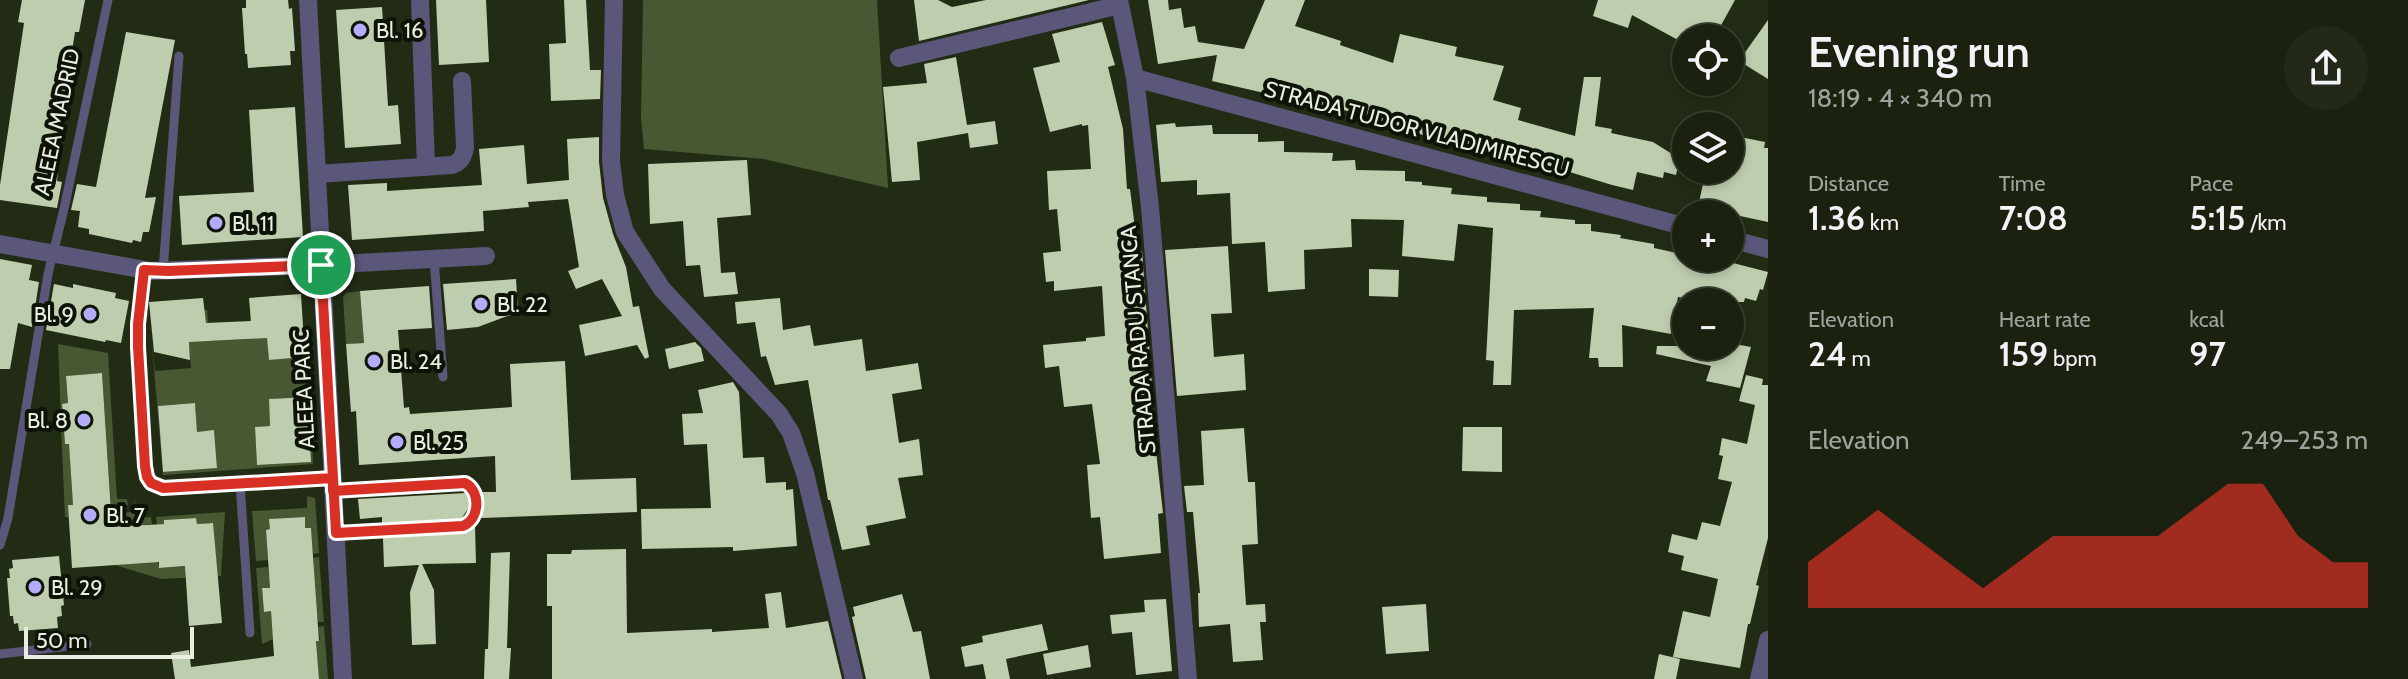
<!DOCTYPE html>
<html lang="en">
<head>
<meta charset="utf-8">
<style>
  body { margin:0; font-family:Cabin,sans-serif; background:#232918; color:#f1f3f6; height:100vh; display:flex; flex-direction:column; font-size:30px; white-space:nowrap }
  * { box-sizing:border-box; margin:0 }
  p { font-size:26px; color:#9fa39e }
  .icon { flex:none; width:44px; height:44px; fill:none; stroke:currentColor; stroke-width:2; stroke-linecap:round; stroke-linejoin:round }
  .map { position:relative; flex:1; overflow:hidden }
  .side { display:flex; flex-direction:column; background:#1a210f; width:640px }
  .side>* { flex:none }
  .buttons { position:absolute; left:1672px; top:24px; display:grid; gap:16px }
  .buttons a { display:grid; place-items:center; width:72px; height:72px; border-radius:50%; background:#1a210f; box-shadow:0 4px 12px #0003,0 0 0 2px #383e2f; font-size:40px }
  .scale { position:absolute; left:24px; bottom:20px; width:170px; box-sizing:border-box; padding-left:8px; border:4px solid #e8efe0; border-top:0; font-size:22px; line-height:28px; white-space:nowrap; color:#e8efe0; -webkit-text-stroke:6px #0e1308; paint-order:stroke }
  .pin { position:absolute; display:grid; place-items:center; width:68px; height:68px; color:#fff; margin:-34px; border:4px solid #fff; border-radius:50%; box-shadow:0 2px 8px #0007 }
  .round { display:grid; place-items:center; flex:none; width:84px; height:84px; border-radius:42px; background:#232918 }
  .head { display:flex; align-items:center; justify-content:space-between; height:136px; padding:0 40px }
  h1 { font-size:44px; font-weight:600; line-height:60px }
  .metrics { display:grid; grid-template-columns:repeat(3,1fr); gap:12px; height:136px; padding:8px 40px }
  .metrics div { display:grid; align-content:center }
  .metrics b { font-size:34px; font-weight:600 }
  .metrics small { font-size:22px; font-weight:400 }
  .metrics p { font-size:22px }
  .chart { height:224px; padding:16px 40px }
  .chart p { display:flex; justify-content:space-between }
  .chart svg { width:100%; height:144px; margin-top:8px; fill:#d93025; opacity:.7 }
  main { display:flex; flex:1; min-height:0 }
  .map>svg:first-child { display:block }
  .green { fill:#475832; fill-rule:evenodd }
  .building { fill:#bfcdaf }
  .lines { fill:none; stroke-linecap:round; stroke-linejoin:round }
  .lane { stroke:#5a577b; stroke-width:9 }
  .street { stroke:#5a577b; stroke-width:18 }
  .route-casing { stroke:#fff; stroke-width:16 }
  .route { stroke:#d93025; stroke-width:10 }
  .poi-dot { fill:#b4acf9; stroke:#0e1308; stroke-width:3 }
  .labels { text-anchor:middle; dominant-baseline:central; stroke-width:8; stroke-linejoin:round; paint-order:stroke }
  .poi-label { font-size:22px; fill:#e8efe0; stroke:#0e1308; text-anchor:start }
  .street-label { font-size:22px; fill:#e8efe0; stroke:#0e1308 }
</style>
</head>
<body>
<main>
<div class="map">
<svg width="1768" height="679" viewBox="0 0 1768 679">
  <rect width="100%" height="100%" fill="#222c14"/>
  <path class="green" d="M643,0H877L888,188L764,159L644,149L641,118Z
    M360,291L364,343L346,344L343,297L346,293Z
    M204,310H207L210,341L251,339L250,311L267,332L269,360L305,357L303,331H305L312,435H310L308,397L269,399L270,426L255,427L257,465L311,462L310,440H312L313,464L163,475L152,345L155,371L191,368L189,341ZM195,403L197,432L214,431L217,468L163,472L158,406Z
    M58,344L108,353L117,499H127L128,505L111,506L102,373L66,376L68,403L62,404L63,421H61Z
    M61,426H63L65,444H69L73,505H68L69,517H65Z
    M307,496L315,498L319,553L313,554L311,529L305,528L304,517L270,519V529L266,530L268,560L256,561L252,511L307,508Z
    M135,499L136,518L151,517L152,524L144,525L160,568L205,565L215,559L213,523L197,524L196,518L164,520V524H157L156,517L225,512L221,576L161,579L115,565L111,513L134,512Z
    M319,557L324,622H318L311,566L314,565L313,558Z
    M268,567L269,576H273L274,587L262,589L264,611H271L273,639L262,644L256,568Z
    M324,626L328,679H319L316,641L320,640L318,627Z"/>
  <path class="building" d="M22,0H85L79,32H75L53,171L58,172L57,181L62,182L57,208L0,200V185L24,23L18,22Z
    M246,0H288L289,9L292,8L295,51H290L291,65L248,68L247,54H245L242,8H246Z
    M436,0H486L489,62L439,65Z
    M564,0H586L590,70H601L600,99L551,101L549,44L566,43Z
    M914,0H938L952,7L986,0H1089L919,41Z
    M1148,0H1168L1169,10L1181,8L1184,28L1195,26L1198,42L1244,49L1265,0H1305L1295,26L1341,41L1340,45L1393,63L1400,34L1457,47L1455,56L1504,66L1493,100L1521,108L1518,120L1575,136L1584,77H1601L1595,126L1612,129L1611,133L1653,142L1680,159L1676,175L1664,172L1663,178L1637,172L1633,190L1612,185L1550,166L1411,132L1378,122L1380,117L1316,105L1212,81L1217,55L1158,64Z
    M1598,0H1735L1714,38H1680L1678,40L1632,15L1628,28L1593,16Z
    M382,7L388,106L398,105L401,144L345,148L336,10Z
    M1768,20V79L1739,61Z
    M1102,22L1115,65L1108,67L1123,129L1127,189H1130L1138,252L1142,251L1153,398H1150L1163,513L1158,514L1161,553L1104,559L1100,517L1091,518L1087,465L1100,464L1092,404L1064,407L1059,366L1045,368L1043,345L1086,341V338L1105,336L1102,286L1054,291V281L1046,282L1043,253L1061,251L1057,209L1049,210L1047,171L1091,169L1088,125L1082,126V124L1050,132L1033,68L1060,62L1052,34Z
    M126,32L175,40L145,198L156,197L149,232H143L141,242L133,240L132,243L89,234V229L78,227L80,211L71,210L77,184L96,187Z
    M956,57L967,125L995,121L998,144L970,148L968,133L917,142L920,180L892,182L883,87L927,83L924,64Z
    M295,107L303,237L182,245L179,196L254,192L249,110Z
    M1175,123L1176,127L1212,125L1213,134H1258V142L1284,141V152L1333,153L1332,161L1355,160L1356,170L1405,171V181L1422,182V185L1452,188L1451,194L1487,197V202L1520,204V210L1541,211L1540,217L1575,220V224H1591V231L1621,235L1620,238L1654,244V248L1686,255V258H1701L1732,265L1733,263L1768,272L1763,290L1760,289L1756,301L1745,298L1744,302H1702L1678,297L1671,334L1622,325L1623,367H1599L1598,358H1589L1594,308L1514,310L1511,385H1493L1494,361L1486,360L1493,228L1458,224L1454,261L1402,256L1404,220L1351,219L1352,247L1304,250L1305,289L1268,292L1265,242L1232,244L1230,193L1197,195V180L1161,182L1156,125Z
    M1730,135L1765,142L1764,148H1768V222L1698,207L1706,170H1730Z
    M599,137V162L603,198L613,234L626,267L633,307L639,306L649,357L645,359L637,345L585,356L579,325L622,316L602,279L576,289L568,271L579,267L568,199L528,202L529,207L483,211L484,231L352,240L348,185L387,183V191L482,185L479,149L524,145L527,184L569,180L567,139Z
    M747,160L751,215L717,218L721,273L735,272L738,294L704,297L700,265L686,266L683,221L650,224L648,164Z
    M1228,246L1232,313L1211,314L1214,357L1244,354L1246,390L1177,396L1165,250Z
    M0,259L32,265L29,280L39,282L32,327L18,323L10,369H0Z
    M1369,269L1399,270L1398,297L1369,296Z
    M516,279L518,312L478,327L447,330L443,284Z
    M54,284L73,288V284L116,293L115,298L129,301L121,343L106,340L105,342L46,330Z
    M429,286L432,328L398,330L404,408L409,407L410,414L512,407L510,364L565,361L571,480L636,478L637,512L481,518L484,506L482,492H496L495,456L359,465L356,411L351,412L346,344L364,343L360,291Z
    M301,294L305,357L269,360L267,338L189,342L190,360L154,352L149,302L203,298L206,323L251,321L249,298Z
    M780,298L783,330L810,325L814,346L862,339L866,371L918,363L922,389L892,394L899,443L919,439L923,475L898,478L906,518L866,526L870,545L842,550L830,500H828L808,380L775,385L766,356L761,357L755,322L737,324L735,302Z
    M695,342L701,348L704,361L669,369L665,349Z
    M1730,343L1751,347L1740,388L1706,381L1711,366L1656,354L1657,346H1730Z
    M102,373L112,527L164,524V520L196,518L197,524L213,523L222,623L189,626L185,566L159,568V562L72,568L68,505H73L69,444H65L62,404L68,403L66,376Z
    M1746,375L1763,379L1762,385H1768V538L1756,585L1759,586L1750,624H1748L1740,668L1673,657L1683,611L1710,617L1718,579L1681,570L1684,556L1668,552L1672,534L1697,540L1702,522L1720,526L1732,482L1718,479L1723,456L1719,455L1722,438L1747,444L1755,405L1739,401Z
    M733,382L739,392L743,458L764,457L766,483L786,482V490L793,489L797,546L733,551V547L642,549L641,509L711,508L707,444L684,445L682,414L703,413L698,390Z
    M308,397L311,462L257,465L255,427L270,426L269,399Z
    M195,403L197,432L214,430L217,468L163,472L158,406Z
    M1463,427H1502V472L1462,471Z
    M1244,428L1248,482H1255L1258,544L1242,545L1246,605L1265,604L1266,622H1260L1263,660L1233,662L1230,624L1199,627L1198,593H1200L1193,512H1187L1184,486L1204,485L1201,431Z
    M466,493L469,500L468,509L461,519L382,523V517L360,519L358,499Z
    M305,517V528H311L319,641H316L319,679H175L171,653L189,650L191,667L274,656L271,611L264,612L262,588H270L266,530L270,529L269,519Z
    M475,526L476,563L422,564L434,590L436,644L412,645L410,592L419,565L384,567L383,538L463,533Z
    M626,549L627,633L712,629V632L769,628L765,594L781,592L786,628L828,621L842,679H552V606H547V554H571L572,550Z
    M510,552L507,648H511L509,679H484L485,649H488L491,553Z
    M59,556L64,605L61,606L62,616L57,617L58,628L19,631L18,623L14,624L13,616H10L7,578H10L9,569L13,568L12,560Z
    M902,594L913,632L921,631L930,679H866L852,617L855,616L853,607Z
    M1166,599L1172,671L1136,675L1132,632L1112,634L1110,615L1145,612L1144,600Z
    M1426,604L1429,651L1386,654L1382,607Z
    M1042,624L1048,650L1006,659L1010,679H986L983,664L965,667L961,647L983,642L982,636Z
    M1088,645L1091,667L1047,675L1043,654Z
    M1659,654L1680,659L1676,679H1654Z"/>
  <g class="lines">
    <path class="lane" d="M434,259L443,377
      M144,270L138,347L145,466C147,478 149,485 163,488L333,478
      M163,271L179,56
      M240,483L250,633
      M333,491L465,483C482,491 479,519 463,526L336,533
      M0,545L8,518L48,274L64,209L108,0
      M0,654L87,644"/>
    <path class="street" d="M308,0L343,679
      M420,0L426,167
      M614,0L611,161L615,195L625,232L662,289L779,414L791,433L805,473L854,679
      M1119,0L1135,78L1150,207L1188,679
      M899,58L1120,5
      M1135,78L1686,227
      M317,174L452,165C461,162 463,157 465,148L462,81
      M1730,239L1768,249
      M0,244L151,271L321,265L486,256
      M1759,679L1768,640"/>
  </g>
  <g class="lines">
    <defs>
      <path id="route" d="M321,265L168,271L144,270L138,324V347L145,466L147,477L151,483L163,488L333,478V491L465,483C481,491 480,519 463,526L336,533L333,478L321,265"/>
    </defs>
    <use href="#route" class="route-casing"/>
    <use href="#route" class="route"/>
  </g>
  <g class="poi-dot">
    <circle cx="360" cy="30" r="8"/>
    <circle cx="216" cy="223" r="8"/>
    <circle cx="481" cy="304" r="8"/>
    <circle cx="90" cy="314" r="8"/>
    <circle cx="374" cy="361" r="8"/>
    <circle cx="84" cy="420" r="8"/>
    <circle cx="397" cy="442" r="8"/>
    <circle cx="90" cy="515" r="8"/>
    <circle cx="35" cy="587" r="8"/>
  </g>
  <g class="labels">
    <g class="poi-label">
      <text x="376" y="30">Bl. 16</text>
      <text x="232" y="223">Bl. 11</text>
      <text x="497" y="304">Bl. 22</text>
      <text x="74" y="314" text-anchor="end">Bl. 9</text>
      <text x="390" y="361">Bl. 24</text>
      <text x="68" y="420" text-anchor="end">Bl. 8</text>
      <text x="413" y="442">Bl. 25</text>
      <text x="106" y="515">Bl. 7</text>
      <text x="51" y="587">Bl. 29</text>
    </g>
    <g class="street-label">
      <text transform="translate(57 122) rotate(-78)">ALEEA MADRID</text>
      <text transform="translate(1417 129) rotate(15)">STRADA TUDOR VLADIMIRESCU</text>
      <text transform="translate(1138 340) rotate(-95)">STRADA RADU STANCA</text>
      <text transform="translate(304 389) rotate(-93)">ALEEA PARC</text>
    </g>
  </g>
</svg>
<div class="buttons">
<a><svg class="icon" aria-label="locate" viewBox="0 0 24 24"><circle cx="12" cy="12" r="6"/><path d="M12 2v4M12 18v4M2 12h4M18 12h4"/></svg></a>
<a><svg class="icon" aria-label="layers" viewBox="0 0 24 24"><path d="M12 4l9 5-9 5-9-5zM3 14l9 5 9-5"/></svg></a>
<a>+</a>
<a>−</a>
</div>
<div class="scale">50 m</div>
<div class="pin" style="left:321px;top:265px;background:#1e9e55"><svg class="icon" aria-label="arrive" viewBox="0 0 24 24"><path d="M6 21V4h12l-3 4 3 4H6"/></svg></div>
</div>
<section class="side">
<div class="head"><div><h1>Evening run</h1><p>18:19 · 4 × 340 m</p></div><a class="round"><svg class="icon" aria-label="share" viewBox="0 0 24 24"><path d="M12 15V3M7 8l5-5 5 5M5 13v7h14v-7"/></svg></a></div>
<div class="metrics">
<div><p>Distance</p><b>1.36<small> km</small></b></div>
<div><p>Time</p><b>7:08</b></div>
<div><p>Pace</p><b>5:15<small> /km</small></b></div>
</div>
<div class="metrics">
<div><p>Elevation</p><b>24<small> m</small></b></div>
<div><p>Heart rate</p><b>159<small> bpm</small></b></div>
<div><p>kcal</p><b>97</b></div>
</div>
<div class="chart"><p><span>Elevation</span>249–253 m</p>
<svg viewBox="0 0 160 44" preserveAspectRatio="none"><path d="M0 44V30L10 22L20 14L30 22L40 30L50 38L60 30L70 22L80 22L90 22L100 22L110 14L120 6L130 6L140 22L150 30L160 30V44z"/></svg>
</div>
</section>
</main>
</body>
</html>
